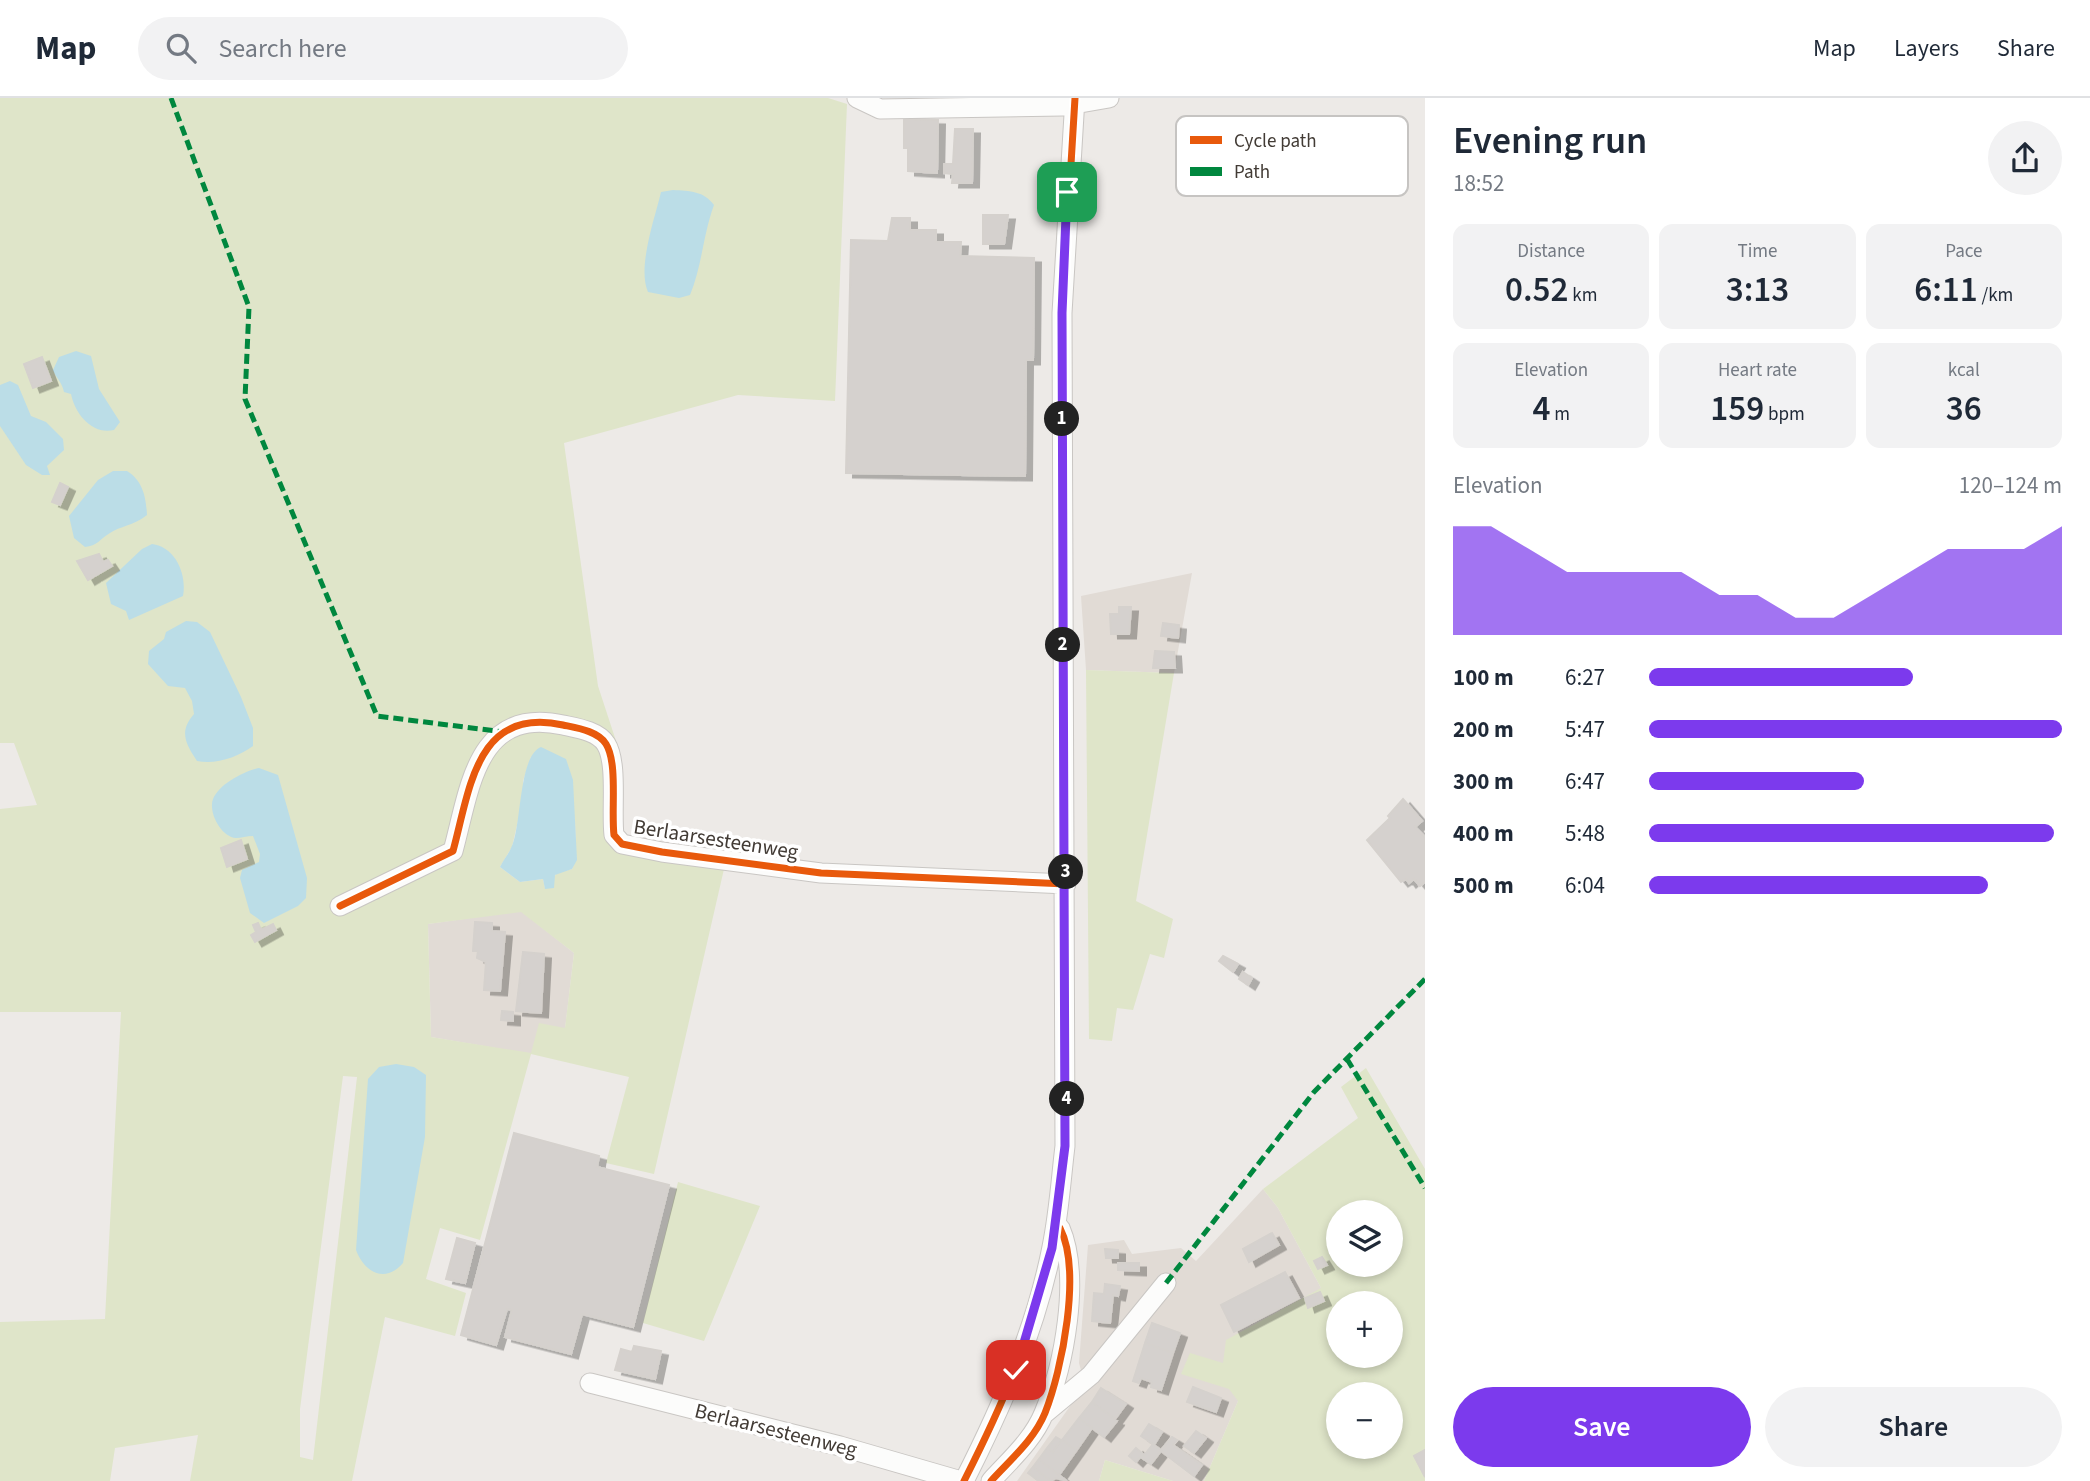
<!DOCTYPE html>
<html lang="en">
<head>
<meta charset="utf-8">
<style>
  body { margin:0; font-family:"Source Sans 3",sans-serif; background:#f2f2f3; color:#1f2937; height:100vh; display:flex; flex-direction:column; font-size:26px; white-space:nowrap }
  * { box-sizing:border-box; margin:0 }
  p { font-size:23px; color:#747a83 }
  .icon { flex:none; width:38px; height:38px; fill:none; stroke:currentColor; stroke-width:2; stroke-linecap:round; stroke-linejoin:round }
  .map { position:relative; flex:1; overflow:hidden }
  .details { display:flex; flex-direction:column; background:#fff; width:665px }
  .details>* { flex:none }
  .buttons { position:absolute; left:1326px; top:1102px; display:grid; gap:14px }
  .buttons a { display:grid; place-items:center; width:77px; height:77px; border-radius:50%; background:#fff; box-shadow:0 4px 10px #0003; font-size:35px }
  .pin { position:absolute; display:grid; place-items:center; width:60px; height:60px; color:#fff; margin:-30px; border-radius:14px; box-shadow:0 4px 10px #0006 }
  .km { position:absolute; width:35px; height:35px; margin:-18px; border-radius:50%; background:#222; color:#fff; font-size:19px; line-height:35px; text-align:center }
  .round { display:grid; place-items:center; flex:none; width:74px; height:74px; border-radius:37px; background:#f2f2f3 }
  .overview { display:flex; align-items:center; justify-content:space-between; height:119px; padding:0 28px }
  h1 { font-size:38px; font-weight:600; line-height:52px }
  .figures { display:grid; grid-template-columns:repeat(3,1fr); gap:10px; height:119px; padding:7px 28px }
  .figures div { display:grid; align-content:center; border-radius:14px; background:#f2f2f3; text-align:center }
  .figures b { font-size:35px; font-weight:600 }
  .figures small { font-size:19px; font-weight:400 }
  .figures p { font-size:19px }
  .chart { height:196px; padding:14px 28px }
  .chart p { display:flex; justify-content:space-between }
  .chart svg { width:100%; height:126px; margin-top:7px; fill:#7c3aed; opacity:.7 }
  .cta { display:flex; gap:14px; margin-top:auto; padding:14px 28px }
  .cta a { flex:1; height:80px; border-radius:42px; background:#7c3aed; color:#fff; font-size:28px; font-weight:600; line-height:80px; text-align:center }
  .cta a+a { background:#f2f2f3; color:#1f2937 }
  ul { padding:0 28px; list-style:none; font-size:23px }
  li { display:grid; grid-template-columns:112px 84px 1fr; align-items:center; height:52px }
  li i { height:18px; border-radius:9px; background:#7c3aed }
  header { display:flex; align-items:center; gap:42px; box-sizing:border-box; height:98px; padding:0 35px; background:#fff; border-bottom:2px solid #e0e1e3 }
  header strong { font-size:33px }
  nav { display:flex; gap:38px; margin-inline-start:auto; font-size:24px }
  .search { width:490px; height:63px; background:#f2f2f3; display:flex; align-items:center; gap:18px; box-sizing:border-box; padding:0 24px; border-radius:38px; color:#747a83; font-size:26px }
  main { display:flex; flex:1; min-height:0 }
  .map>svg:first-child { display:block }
  .residential { fill:#e1dbd5 }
  .green { fill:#dfe5c9; fill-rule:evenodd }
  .water { fill:#bbdde7 }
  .building { fill:#d5d1ce; stroke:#d5d1cd; stroke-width:2; filter:url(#shadow) }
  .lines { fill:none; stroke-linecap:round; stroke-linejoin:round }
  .minor-casing { stroke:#c9c6c3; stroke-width:21 }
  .minor { stroke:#fcfcfb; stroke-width:19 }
  .quiet { stroke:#00873e; stroke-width:5; stroke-dasharray:10 5; stroke-linecap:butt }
  .cycleway-casing { stroke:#fff; stroke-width:11 }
  .cycleway { stroke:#e8590c; stroke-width:7 }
  .route-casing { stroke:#fff; stroke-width:14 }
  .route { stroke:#7c3aed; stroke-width:9 }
  .labels { text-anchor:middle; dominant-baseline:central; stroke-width:7; stroke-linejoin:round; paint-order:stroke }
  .street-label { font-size:21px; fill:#423b35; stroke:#fff }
  .key { fill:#fff; stroke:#c6c4c2; stroke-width:2 }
  .key-label { font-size:19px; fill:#423b35 }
</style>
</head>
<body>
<header>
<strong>Map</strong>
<div class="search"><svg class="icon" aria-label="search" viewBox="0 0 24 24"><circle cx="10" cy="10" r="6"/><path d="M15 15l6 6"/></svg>Search here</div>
<nav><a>Map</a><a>Layers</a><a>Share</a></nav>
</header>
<main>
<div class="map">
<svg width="1425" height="1383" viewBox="0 0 1425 1383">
  <defs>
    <filter id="shadow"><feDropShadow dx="7" dy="4.5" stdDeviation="0" flood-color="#0004"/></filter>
  </defs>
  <rect width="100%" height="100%" fill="#edeae7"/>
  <path class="residential" d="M1192,475L1174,575L1086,572L1081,498Z
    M521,813L574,855L565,931L531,956L431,939L428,826Z
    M1263,1091L1278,1110L1321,1190L1339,1258V1297L1238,1303L1204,1383H1173L1105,1362L1099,1383H1017L1085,1287L1079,1265L1088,1147L1124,1142L1132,1156L1181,1150L1196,1163Z"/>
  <path class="green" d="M0,0H828L847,6L835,303L738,297L564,345L598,588L616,643L617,732L624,741L727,758L654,1076L606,1065L629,979L531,956L480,1142L440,1130L426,1181L466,1195L455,1238L385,1219L352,1383H190L198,1337L115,1350L110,1383H0V1224L105,1221L121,914H0V711L37,707L14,645H0ZM531,659L575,721L576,762L572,771L557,775L545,790L543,781L520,784L500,769L512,749L523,701V683ZM521,814L574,855L565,930L539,925L531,955L431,939L428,826ZM343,978L357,979L313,1362L300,1359V1311Z
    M1086,572L1174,575L1136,803L1173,821L1164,860L1150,856L1133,912L1117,910L1112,943L1089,941Z
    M1366,970L1425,1071V1383H1204L1238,1303L1229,1291L1181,1276L1190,1255L1223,1265L1226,1242L1321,1190L1278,1110L1263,1091L1358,1020L1341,989ZM1339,1115H1391V1167H1339ZM1339,1206H1391V1258H1339ZM1339,1297H1391V1349H1339Z
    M678,1084L760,1108L704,1243L643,1225Z
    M1105,1362L1173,1383H1099Z"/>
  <path class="water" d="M673,92C690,93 704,93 714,107C703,137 702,168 690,197L679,200L648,194C637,169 655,120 661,94Z
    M76,253L91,258L99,291L120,324L114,332C92,337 75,316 71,296L64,294C62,284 56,280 53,272L59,259Z
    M10,283L18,287L31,318L46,324L63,341L64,352L47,368L50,377H42L26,367L0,328V287Z
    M113,373H127C143,383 146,399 147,417C133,428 120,428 110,435C100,441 97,448 85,449L74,440L69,418L98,382Z
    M152,446C176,449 187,477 183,498L129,522L126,513L111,506L106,485L142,451Z
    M186,523L197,524L210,534L241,599L253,630V648C238,659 216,667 197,663C185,645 179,633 194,616L192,603L185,590L168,588L148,566L149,553L164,541L166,534Z
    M541,649L566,661L573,682L577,762L572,771L555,777L554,790L545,791L543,781L520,784L500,769C503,762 508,757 511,750C522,729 518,658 541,649Z
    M259,670L278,677L307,780L306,800L298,808L264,825L250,815L240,780L242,772L259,764L260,756L253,738C247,738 241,740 236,740C221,739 208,714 213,701C219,686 244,673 259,670Z
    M396,966L414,969L426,977L425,1039L403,1165C385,1186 364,1174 356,1152L368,981L379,969Z"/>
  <path class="building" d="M904,21L938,22L937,75L908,73V50H904Z
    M955,31H973L972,85H952L953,76L944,75V66H953Z
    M983,117H1008L1004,146H983Z
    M892,120H910V132H936V144H961L960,158L1034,160L1033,262H1026L1025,378L846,375L851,142L888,143Z
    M42,259L51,283L33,290L24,266Z
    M60,385L68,389L60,407L52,404Z
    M99,456L103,464L108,462L112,468L95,478L92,477L93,479L88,482L77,463Z
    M1119,509H1131L1129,536H1111L1110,516H1119Z
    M1163,525L1179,527L1178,540L1161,538Z
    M1155,553L1174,554L1175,570H1153Z
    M1403,701L1422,723L1415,729L1425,739V784L1420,788L1414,781L1409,785L1406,781L1401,784L1367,742L1390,720L1388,718Z
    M241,742L247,761L227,769L221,750Z
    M475,824L492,825V833L505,834L500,893L484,892L486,864L477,860L478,853H473Z
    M258,825L261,832L273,826L276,832L255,844L251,837L256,834L253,827Z
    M523,854L544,856L541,915L516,913Z
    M1223,858L1238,866L1233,874L1219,863Z
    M1243,874L1252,880L1248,887L1239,881Z
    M502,913L513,914V923L501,922Z
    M514,1035L599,1058L597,1069L669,1087L633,1229L582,1216L571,1256L505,1239L512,1212L507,1211L496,1247L461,1237Z
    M1272,1135L1279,1147L1249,1164L1243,1151Z
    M457,1140L475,1145L465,1185L446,1181Z
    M1105,1151L1118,1152V1160H1106Z
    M1322,1159L1327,1167L1318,1171L1314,1163Z
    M1118,1165H1139V1173L1118,1172Z
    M1285,1174L1299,1200L1234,1234L1221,1207Z
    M1105,1186L1120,1188L1118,1198L1113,1197L1110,1225L1092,1223L1094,1195L1104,1196Z
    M1320,1194L1324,1203L1308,1210L1305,1200Z
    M1152,1225L1180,1235L1173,1255L1145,1245Z
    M1145,1245L1173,1255L1161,1292L1151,1289L1152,1284L1141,1280L1139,1285L1133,1283Z
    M634,1248L661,1253L655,1281L615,1272L621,1251L632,1254Z
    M1193,1289L1221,1300L1216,1314L1187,1304Z
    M1101,1290L1126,1306L1115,1321L1092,1304Z
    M1092,1304L1117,1323L1104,1339L1079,1320Z
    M1079,1320L1092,1330L1076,1353L1062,1342Z
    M1149,1326L1162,1334L1154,1347L1161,1352L1172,1339L1177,1342L1173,1347L1202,1367L1194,1378L1161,1353L1151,1366L1142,1360L1153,1346L1141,1338Z
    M1196,1333L1206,1340L1194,1355L1184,1348Z
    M1056,1339L1061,1342L1053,1354L1047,1350Z
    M1062,1342L1076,1353L1059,1377L1039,1361L1047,1350L1053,1354Z
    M1136,1350L1143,1356L1136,1364L1129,1358Z
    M1425,1352V1379L1414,1358Z
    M1039,1361L1059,1377L1067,1383L1056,1380L1051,1383L1033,1369Z
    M1033,1369L1051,1383H1039L1028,1375Z"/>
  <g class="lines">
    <defs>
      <path id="minor" d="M857,0L880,11L1063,8L1109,0
        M340,808L453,753C470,691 476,608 563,627C577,630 598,633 606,646C618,665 611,713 614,737L622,746L662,754L821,775L1066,786
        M590,1285L840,1348L961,1383
        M1044,1316L1091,1277L1166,1185
        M964,1383C1002,1308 1036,1231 1052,1149C1059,1115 1061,1081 1065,1048L1062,215L1075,0
        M991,1383C1010,1362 1033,1342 1044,1315C1064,1268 1081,1179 1060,1130"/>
    </defs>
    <use href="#minor" class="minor-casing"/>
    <use href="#minor" class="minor"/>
    <path class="quiet" d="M171,0L249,209L245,301L377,618L504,634
      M1347,961L1425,1090
      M1166,1185L1314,994L1425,881"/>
    <defs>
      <path id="cycleway" d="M340,808L453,753C470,691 476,608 563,627C577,630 598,633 606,646C618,665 611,713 614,737L622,746L662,754L821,775L1066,786
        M964,1383C1002,1308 1036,1231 1052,1149C1059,1115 1061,1081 1065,1048L1062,215L1075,0
        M991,1383C1010,1362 1034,1342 1045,1315C1062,1272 1082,1173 1060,1130"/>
    </defs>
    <use href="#cycleway" class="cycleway-casing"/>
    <use href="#cycleway" class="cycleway"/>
  </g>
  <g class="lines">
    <defs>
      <path id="route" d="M1016,1272L1052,1150L1065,1048L1062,215L1067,94"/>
    </defs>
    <use href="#route" class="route-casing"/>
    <use href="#route" class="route"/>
  </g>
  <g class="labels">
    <g class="street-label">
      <text transform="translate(716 741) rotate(9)">Berlaarsesteenweg</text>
      <text transform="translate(776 1332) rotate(14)">Berlaarsesteenweg</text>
    </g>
  </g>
  <rect x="1176" y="18" width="232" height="80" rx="10" class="key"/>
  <rect x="1190" y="38" width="32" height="8" fill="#e8590c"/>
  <rect x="1190" y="69" width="32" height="9" fill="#00873e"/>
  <g class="key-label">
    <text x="1234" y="49">Cycle path</text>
    <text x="1234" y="80">Path</text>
  </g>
</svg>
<div class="buttons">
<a><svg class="icon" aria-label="layers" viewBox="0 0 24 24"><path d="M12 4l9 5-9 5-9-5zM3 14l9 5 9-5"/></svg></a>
<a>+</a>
<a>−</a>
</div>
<div class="pin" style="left:1067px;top:94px;background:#1e9e55"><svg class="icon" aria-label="arrive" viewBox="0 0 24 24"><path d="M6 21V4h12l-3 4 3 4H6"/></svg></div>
<div class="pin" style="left:1016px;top:1272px;background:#d93025"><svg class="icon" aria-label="check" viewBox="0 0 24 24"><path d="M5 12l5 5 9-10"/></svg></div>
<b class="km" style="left:1062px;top:321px">1</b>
<b class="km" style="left:1063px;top:547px">2</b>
<b class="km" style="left:1066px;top:774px">3</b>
<b class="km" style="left:1067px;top:1001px">4</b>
</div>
<section class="details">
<div class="overview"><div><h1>Evening run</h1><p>18:52</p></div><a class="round"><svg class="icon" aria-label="share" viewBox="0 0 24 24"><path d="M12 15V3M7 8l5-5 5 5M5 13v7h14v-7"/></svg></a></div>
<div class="figures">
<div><p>Distance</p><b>0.52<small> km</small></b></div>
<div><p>Time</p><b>3:13</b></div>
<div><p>Pace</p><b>6:11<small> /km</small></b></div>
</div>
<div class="figures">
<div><p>Elevation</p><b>4<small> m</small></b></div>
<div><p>Heart rate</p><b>159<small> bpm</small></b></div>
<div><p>kcal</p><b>36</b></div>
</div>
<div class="chart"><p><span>Elevation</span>120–124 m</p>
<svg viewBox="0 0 160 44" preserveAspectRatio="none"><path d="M0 44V6L10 6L20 14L30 22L40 22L50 22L60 22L70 30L80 30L90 38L100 38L110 30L120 22L130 14L140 14L150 14L160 6V44z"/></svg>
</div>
<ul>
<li><b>100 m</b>6:27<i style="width:64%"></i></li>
<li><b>200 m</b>5:47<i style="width:100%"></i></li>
<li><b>300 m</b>6:47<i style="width:52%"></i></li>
<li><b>400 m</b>5:48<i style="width:98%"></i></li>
<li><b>500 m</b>6:04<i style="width:82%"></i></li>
</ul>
<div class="cta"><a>Save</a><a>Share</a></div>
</section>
</main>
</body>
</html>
